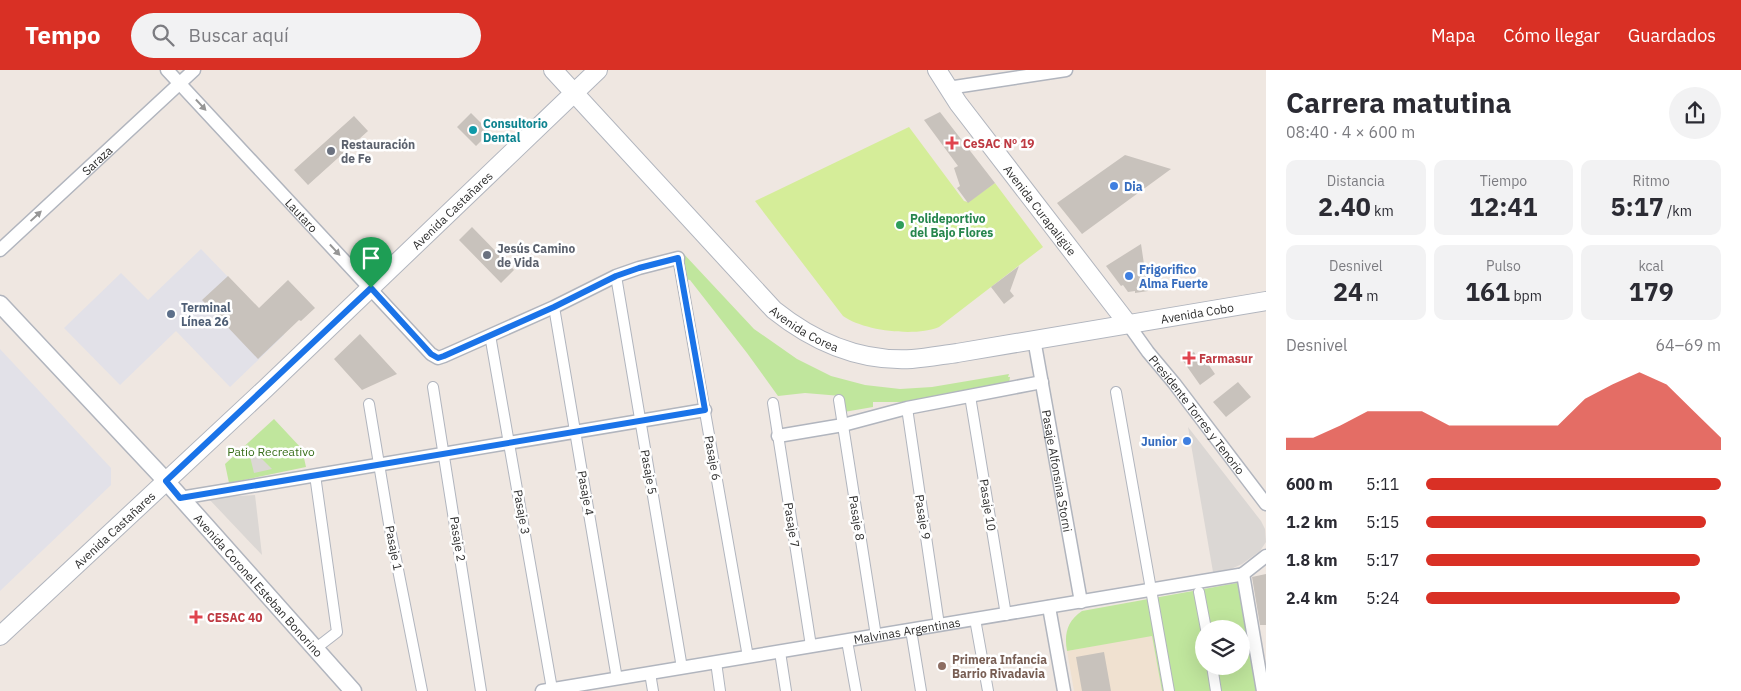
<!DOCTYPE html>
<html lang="es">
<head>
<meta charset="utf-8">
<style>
  body { margin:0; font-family:"IBM Plex Sans",sans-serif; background:#f2f2f3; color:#2b2b33; height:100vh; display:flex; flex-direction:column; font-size:19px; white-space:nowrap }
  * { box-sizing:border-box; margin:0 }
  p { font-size:16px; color:#7c7c81 }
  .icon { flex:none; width:28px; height:28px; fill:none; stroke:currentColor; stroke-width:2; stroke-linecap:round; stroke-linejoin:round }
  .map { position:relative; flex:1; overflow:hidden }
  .sheet { display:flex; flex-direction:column; background:#fff; width:475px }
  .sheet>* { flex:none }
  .tools { position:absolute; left:1195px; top:550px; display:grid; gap:10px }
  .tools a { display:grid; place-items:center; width:55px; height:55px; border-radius:50%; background:#fff; box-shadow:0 5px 20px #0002; font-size:25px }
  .pin { position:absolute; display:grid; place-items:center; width:42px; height:42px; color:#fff; margin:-51px -21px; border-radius:50% 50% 50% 0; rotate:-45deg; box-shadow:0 0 5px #0007 }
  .pin .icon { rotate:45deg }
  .round { display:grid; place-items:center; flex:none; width:52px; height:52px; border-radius:26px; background:#f2f2f3 }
  .headline { display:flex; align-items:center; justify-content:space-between; height:85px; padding:0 20px }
  h1 { font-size:28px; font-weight:700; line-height:38px }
  .metrics { display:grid; grid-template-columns:repeat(3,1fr); gap:8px; height:85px; padding:5px 20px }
  .metrics div { display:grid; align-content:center; border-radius:10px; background:#f2f2f3; text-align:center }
  .metrics b { font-size:25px; font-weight:700 }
  .metrics small { font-size:14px; font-weight:400 }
  .metrics p { font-size:14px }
  .chart { height:140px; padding:10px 20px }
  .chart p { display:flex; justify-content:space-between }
  .chart svg { width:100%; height:90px; margin-top:5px; fill:#d93025; opacity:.7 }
  ul { padding:0 20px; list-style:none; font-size:16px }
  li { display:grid; grid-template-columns:80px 60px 1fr; align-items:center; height:38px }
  li i { height:12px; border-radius:6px; background:#d93025 }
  header { display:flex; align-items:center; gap:30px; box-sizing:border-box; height:70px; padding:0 25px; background:#d93025; color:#fff }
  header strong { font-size:24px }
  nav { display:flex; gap:28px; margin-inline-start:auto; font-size:18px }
  .search { width:350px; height:45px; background:#f2f2f3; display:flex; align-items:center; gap:12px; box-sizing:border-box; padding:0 18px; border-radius:28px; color:#7c7c81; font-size:19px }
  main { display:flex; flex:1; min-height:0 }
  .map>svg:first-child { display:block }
  .industrial { fill:#e2e1e8 }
  .education { fill:#f0e1d0 }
  .green { fill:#c0e69d; fill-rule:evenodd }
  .pitch { fill:#d5ed99 }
  .plaza { fill:#dbd7d4 }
  .building { fill:#c8c2bc }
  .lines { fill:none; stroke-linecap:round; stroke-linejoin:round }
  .pedestrian-casing { stroke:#b1b5be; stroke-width:12 }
  .minor-casing { stroke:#b1b5be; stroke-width:15 }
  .tertiary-casing { stroke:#b1b5be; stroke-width:19 }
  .secondary-casing { stroke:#b1b5be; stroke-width:20 }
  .pedestrian { stroke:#fff; stroke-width:10 }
  .minor { stroke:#fff; stroke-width:12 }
  .tertiary { stroke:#fff; stroke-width:16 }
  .secondary { stroke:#fff; stroke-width:18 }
  .oneway { fill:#969696 }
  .route-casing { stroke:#fff; stroke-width:10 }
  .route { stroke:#1a73e8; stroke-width:6 }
  .culture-dot { fill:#0f9aa8; stroke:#fff; stroke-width:2 }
  .health-dot { fill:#e0444e; stroke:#fff; stroke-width:2 }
  .worship-dot { fill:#6b7280; stroke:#fff; stroke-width:2 }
  .shop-dot { fill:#3f7fe0; stroke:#fff; stroke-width:2 }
  .leisure-dot { fill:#2e9e5b; stroke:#fff; stroke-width:2 }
  .service-dot { fill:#5c6f8a; stroke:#fff; stroke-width:2 }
  .education-dot { fill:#8d6e63; stroke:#fff; stroke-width:2 }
  .labels { text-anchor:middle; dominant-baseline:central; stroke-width:5; stroke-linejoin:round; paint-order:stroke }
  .culture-label { font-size:12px; font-weight:bold; fill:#0d838f; stroke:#fff; text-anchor:start }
  .health-label { font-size:12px; font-weight:bold; fill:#be3a42; stroke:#fff; text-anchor:start }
  .worship-label { font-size:12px; font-weight:bold; fill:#5b616d; stroke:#fff; text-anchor:start }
  .street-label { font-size:12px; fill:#2e2e2e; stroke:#fff }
  .shop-label { font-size:12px; font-weight:bold; fill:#366cbe; stroke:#fff; text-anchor:start }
  .leisure-label { font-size:12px; font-weight:bold; fill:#27864d; stroke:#fff; text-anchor:start }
  .service-label { font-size:12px; font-weight:bold; fill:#4e5e75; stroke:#fff; text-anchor:start }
  .park-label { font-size:12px; fill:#386e1a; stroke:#fff }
  .education-label { font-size:12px; font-weight:bold; fill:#785e54; stroke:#fff; text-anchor:start }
</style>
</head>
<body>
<header>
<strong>Tempo</strong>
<div class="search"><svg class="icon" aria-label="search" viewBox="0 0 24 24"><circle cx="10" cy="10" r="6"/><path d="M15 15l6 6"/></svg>Buscar aquí</div>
<nav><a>Mapa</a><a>Cómo llegar</a><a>Guardados</a></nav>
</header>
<main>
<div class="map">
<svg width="1266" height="621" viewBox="0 0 1266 621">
  <rect width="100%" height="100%" fill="#efe7e1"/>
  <path class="industrial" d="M201,179L284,265L230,317L176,261L120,315L64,258L121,203L148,230Z
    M0,279L111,398V415L0,521Z"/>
  <path class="education" d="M1152,565L1162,621H1074L1067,581Z"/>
  <path class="green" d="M682,182L754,259L797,289L831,306L865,315L900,319L932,317L1009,304L1008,307H1010L1009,313L903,332H873V337L844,342L841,326L805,323L778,326L747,283L690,210L685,209L678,190Z
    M274,349L302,379L306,397L229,413L225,394Z
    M1237,513L1239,514L1258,621H1162L1152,566L1067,581C1064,564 1067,551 1082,541ZM1204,559H1241V596H1204Z"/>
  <path class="pitch" d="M909,57L964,131L968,132L995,113L1043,177L939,257C915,267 864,261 843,246L755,131Z"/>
  <path class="plaza" d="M1188,357L1261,451L1265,459L1266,472L1260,481L1242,494L1231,499L1213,502Z
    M247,374L272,399L254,403Z
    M255,425L262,485L208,428Z"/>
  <path class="building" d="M940,42L995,113L968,133L957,118L960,116L954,98L958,96L924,50Z
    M471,43L490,62L476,76L457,57Z
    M354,46L368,61L308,115L294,100Z
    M1125,85L1171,99L1082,164L1057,133Z
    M472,157L514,200L501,213L459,170Z
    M1141,174L1148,221L1135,223V221L1128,222L1123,215L1121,216L1106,196Z
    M1019,196L1010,221L1014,226L1004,234L991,217Z
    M228,206L259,238L288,210L315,238L301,251L299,250L258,289L202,230Z
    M360,264L397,304L362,320L334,289Z
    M1194,282L1200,292L1204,288L1215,304L1200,315L1181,288Z
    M1238,312L1251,327L1226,347L1213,332Z
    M1266,504V555H1260L1252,507Z
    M1104,582L1111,621H1082L1076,587Z"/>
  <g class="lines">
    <defs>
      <path id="pedestrian" d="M678,188L748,587
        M616,206L682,598
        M554,237L617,609
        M490,265L552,619
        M433,317L481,621
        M1116,322L1169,621
        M970,326L1006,545
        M839,330L876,566
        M773,333L811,576
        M369,334L389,454L422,621
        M907,338L939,555
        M315,405L337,562L315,579
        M1199,522L1206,559
        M975,549L988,621
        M911,560L921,621
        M847,571L856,621
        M780,582L786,621
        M716,592L720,621
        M1212,596L1216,621
        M650,603L653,621"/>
      <g id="minor">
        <path id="s1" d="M167,0L431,284L438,288L444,286L554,237L616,206L639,198L678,188"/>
        <path d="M948,18L1066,0"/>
        <path id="s2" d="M0,180L194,0"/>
        <path id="s3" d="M1128,254L1148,282L1174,313L1266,434"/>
        <path id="s4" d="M1034,269L1081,532"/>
        <path d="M778,366L843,355L907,338L1042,312"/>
        <path d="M180,428L705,340"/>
        <path d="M1243,504L1263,621"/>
        <path d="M1049,537L1064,621"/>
        <path id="s5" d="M542,621L1239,505L1243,504L1266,486"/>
      </g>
      <g id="tertiary">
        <path id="s6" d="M0,234L166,411L353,621"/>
      </g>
      <g id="secondary">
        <path id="s7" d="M553,0L774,240C814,272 860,292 912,289C927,288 942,285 957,283L1266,231"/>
        <path id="s8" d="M937,0L958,33L1128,254"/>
        <path id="s9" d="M0,566L265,319L598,0"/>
      </g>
    </defs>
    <use href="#pedestrian" class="pedestrian-casing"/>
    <use href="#minor" class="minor-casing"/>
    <use href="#tertiary" class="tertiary-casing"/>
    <use href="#secondary" class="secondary-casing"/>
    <use href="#pedestrian" class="pedestrian"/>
    <use href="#minor" class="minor"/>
    <use href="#tertiary" class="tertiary"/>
    <use href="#secondary" class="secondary"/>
  </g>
  <defs><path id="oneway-solid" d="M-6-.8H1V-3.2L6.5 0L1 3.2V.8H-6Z" transform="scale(1.25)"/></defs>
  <g class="oneway">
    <use href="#oneway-solid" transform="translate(201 35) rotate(47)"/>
    <use href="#oneway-solid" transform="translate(36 146) rotate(-43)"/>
    <use href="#oneway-solid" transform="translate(335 180) rotate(47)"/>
  </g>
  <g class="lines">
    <defs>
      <path id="route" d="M678,188L705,340L180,428L166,411L371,218L431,284L438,288L444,286L554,237L616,206L639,198Z"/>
    </defs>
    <use href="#route" class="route-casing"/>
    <use href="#route" class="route"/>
  </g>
  <circle class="culture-dot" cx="473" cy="60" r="5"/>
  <g class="health-dot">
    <path d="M949.5 65.5h5v5h5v5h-5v5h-5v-5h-5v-5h5z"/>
    <path d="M1186.5 280.5h5v5h5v5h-5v5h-5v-5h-5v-5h5z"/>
    <path d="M193.5 539.5h5v5h5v5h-5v5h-5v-5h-5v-5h5z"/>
  </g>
  <g class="worship-dot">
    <circle cx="331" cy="81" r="5"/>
    <circle cx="487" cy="185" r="5"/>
  </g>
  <g class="shop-dot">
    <circle cx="1114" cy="116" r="5"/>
    <circle cx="1129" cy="206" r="5"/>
    <circle cx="1187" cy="371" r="5"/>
  </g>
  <circle class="leisure-dot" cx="900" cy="155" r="5"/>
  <circle class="service-dot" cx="171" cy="244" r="5"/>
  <circle class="education-dot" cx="942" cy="596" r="5"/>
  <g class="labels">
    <g class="culture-label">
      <text x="483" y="53">Consultorio<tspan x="483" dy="14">Dental</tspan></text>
    </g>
    <g class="health-label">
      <text x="963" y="73">CeSAC Nº 19</text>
      <text x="1199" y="288">Farmasur</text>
      <text x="207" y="547">CESAC 40</text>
    </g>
    <g class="worship-label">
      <text x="341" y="74">Restauración<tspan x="341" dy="14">de Fe</tspan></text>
      <text x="497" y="178">Jesús Camino<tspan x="497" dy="14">de Vida</tspan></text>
    </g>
    <g class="street-label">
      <text stroke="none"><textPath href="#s2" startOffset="132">Saraza</textPath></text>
      <text stroke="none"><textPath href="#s9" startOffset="621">Avenida Castañares</textPath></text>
      <text stroke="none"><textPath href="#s8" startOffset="174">Avenida Curapaligüe</textPath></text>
      <text stroke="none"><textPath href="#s1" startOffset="198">Lautaro</textPath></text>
      <text stroke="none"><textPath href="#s7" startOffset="765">Avenida Cobo</textPath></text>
      <text stroke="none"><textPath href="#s7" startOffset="362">Avenida Corea</textPath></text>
      <text stroke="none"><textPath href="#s3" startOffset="114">Presidente Torres y Tenorio</textPath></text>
      <text transform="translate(713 388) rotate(80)">Pasaje 6</text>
      <text stroke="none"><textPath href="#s4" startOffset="134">Pasaje Alfonsina Storni</textPath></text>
      <text transform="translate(649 402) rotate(80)">Pasaje 5</text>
      <text transform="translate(586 423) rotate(80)">Pasaje 4</text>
      <text transform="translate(988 435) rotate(81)">Pasaje 10</text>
      <text transform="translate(522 442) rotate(80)">Pasaje 3</text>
      <text transform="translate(923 447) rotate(81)">Pasaje 9</text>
      <text transform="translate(857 448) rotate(81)">Pasaje 8</text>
      <text transform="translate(792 455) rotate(81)">Pasaje 7</text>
      <text stroke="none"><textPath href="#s9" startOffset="156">Avenida Castañares</textPath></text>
      <text transform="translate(458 469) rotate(81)">Pasaje 2</text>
      <text transform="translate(394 478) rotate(79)">Pasaje 1</text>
      <text stroke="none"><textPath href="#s6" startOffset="382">Avenida Coronel Esteban Bonorino</textPath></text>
      <text stroke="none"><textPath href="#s5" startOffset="370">Malvinas Argentinas</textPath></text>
    </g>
    <g class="shop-label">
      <text x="1124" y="116">Dia</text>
      <text x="1139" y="199">Frigorifico<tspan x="1139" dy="14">Alma Fuerte</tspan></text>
      <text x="1177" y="371" text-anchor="end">Junior</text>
    </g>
    <g class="leisure-label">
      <text x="910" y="148">Polideportivo<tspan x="910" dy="14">del Bajo Flores</tspan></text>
    </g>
    <g class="service-label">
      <text x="181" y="237">Terminal<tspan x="181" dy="14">Línea 26</tspan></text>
    </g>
    <g class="park-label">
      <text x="271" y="381">Patio Recreativo</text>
    </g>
    <g class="education-label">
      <text x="952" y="589">Primera Infancia<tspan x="952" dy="14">Barrio Rivadavia</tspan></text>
    </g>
  </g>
</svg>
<div class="tools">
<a><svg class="icon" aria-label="layers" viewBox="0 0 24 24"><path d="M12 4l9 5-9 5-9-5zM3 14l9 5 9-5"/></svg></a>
</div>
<div class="pin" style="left:371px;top:218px;background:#1e9e55"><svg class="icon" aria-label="arrive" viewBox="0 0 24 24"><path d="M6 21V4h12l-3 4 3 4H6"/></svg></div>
</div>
<section class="sheet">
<div class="headline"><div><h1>Carrera matutina</h1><p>08:40 · 4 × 600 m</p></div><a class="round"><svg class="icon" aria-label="share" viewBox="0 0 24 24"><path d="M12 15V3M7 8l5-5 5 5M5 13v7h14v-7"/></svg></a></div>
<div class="metrics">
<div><p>Distancia</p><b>2.40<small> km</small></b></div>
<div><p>Tiempo</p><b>12:41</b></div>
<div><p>Ritmo</p><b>5:17<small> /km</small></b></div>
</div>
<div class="metrics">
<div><p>Desnivel</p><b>24<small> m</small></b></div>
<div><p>Pulso</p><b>161<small> bpm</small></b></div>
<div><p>kcal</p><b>179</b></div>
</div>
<div class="chart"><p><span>Desnivel</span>64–69 m</p>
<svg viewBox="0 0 160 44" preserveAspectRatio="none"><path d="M0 44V38L10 38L20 32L30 25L40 25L50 25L60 32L70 32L80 32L90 32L100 32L110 19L120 12L130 6L140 12L150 25L160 38V44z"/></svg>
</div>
<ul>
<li><b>600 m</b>5:11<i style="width:100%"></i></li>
<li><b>1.2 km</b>5:15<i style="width:95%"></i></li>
<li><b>1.8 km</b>5:17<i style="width:93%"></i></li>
<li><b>2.4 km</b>5:24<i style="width:86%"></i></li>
</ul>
</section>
</main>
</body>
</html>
